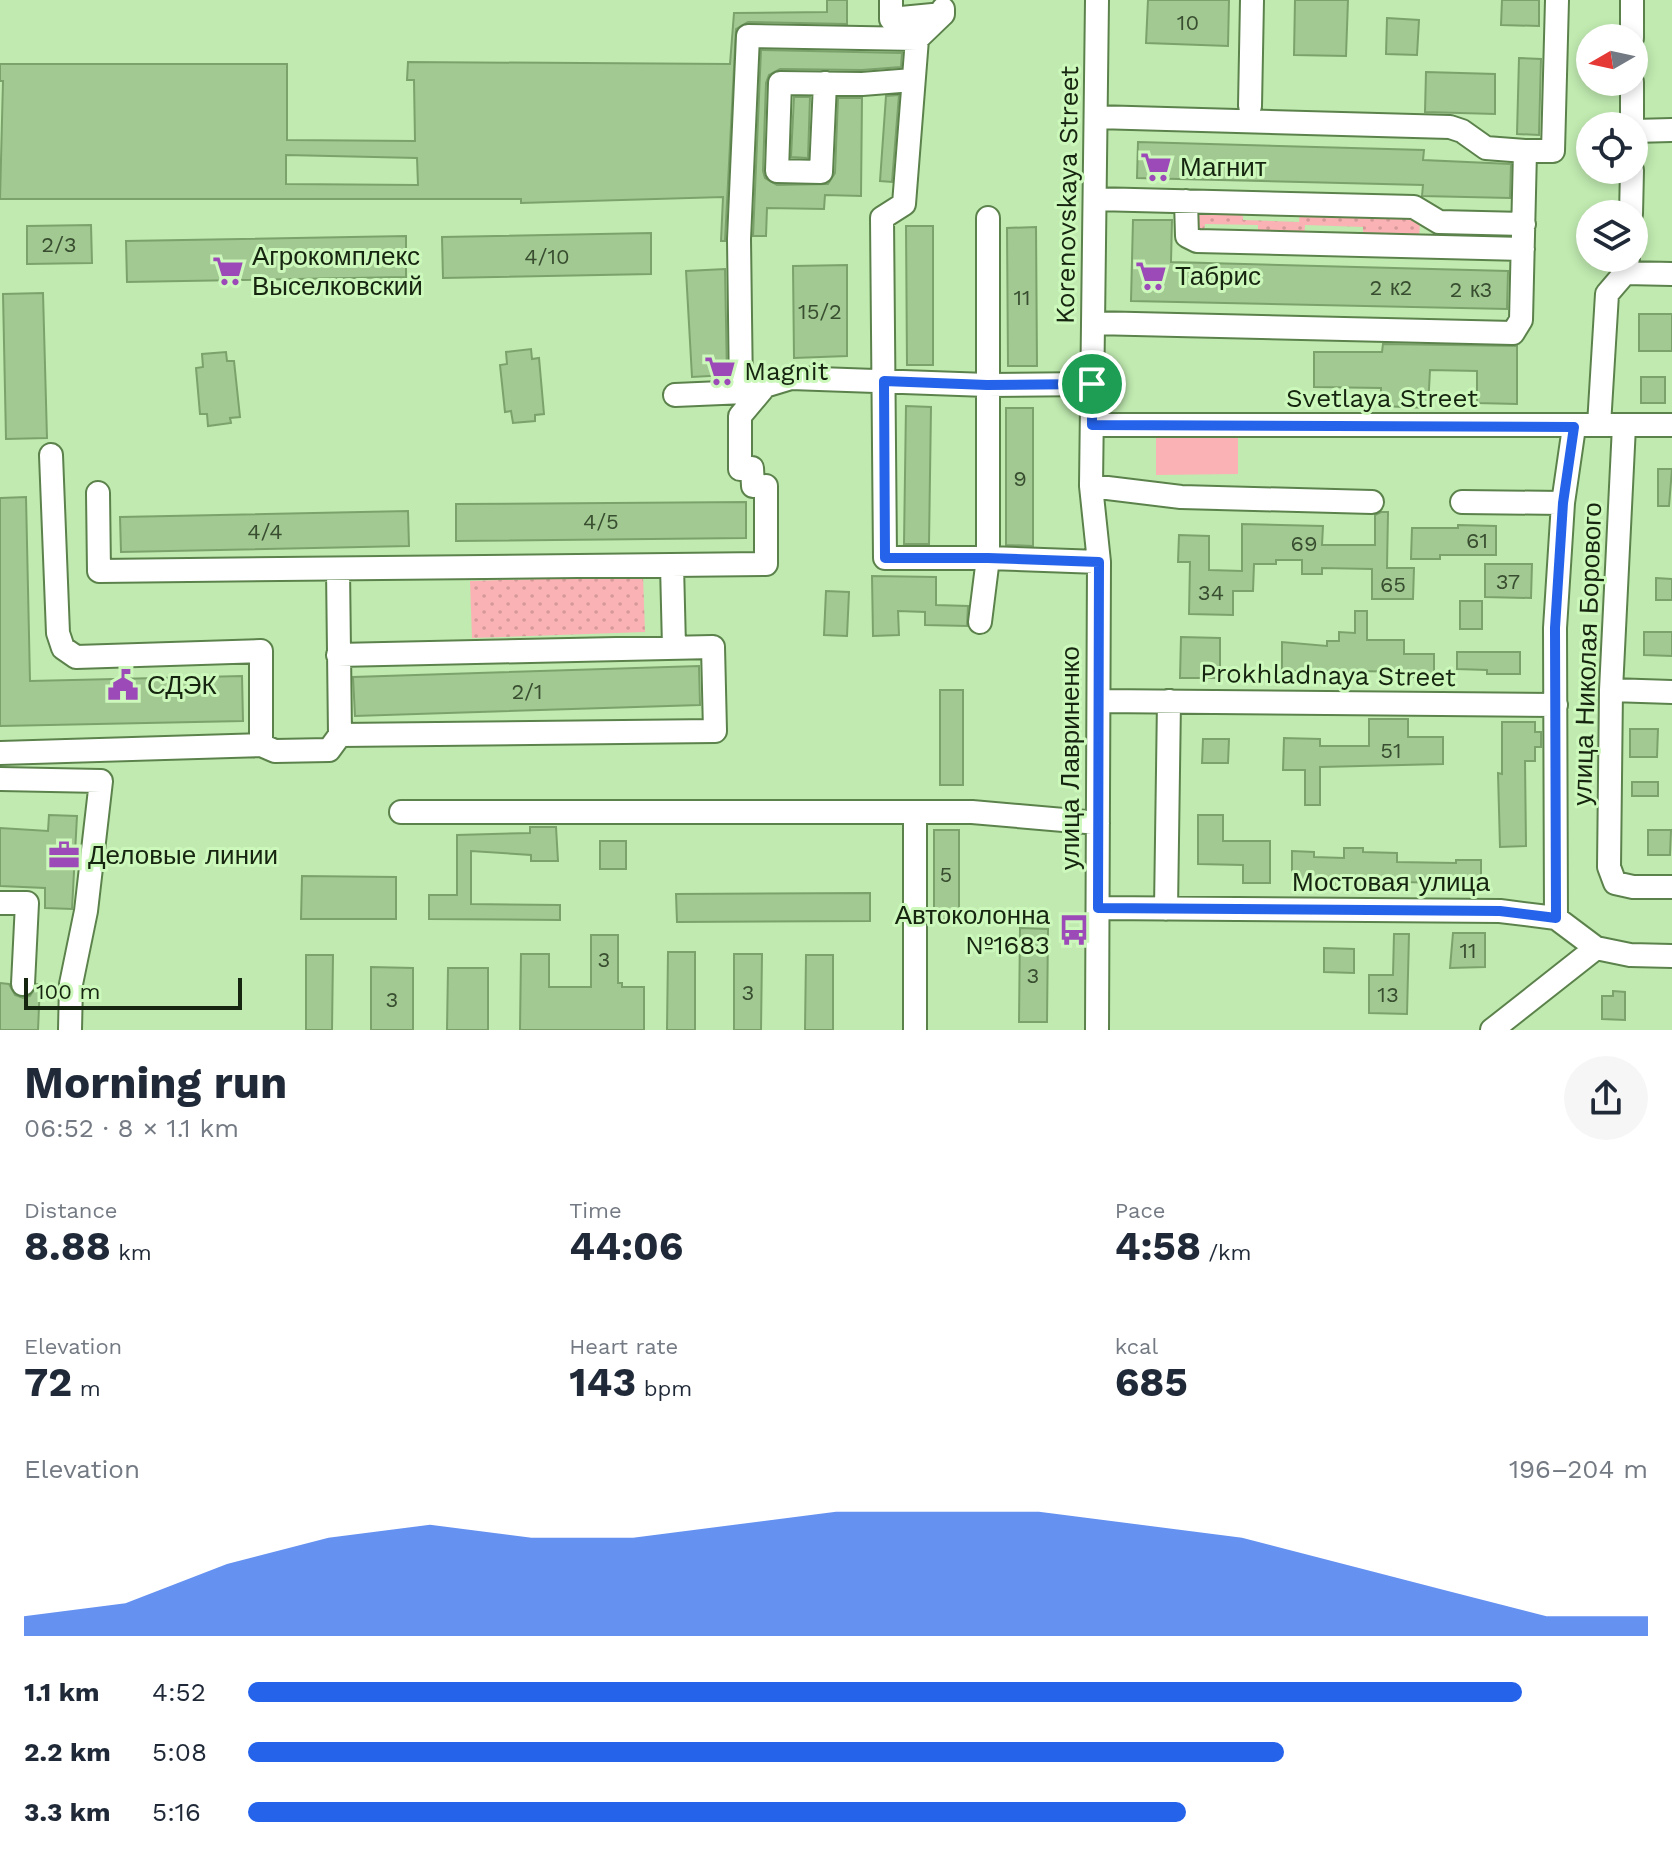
<!DOCTYPE html>
<html lang="en">
<head>
<meta charset="utf-8">
<style>
  body { margin:0; font-family:"Work Sans",sans-serif; background:#f6f6f7; color:#1f2937; height:100vh; display:flex; flex-direction:column; font-size:30px; white-space:nowrap }
  * { box-sizing:border-box; margin:0 }
  p { font-size:26px; color:#747a83 }
  .icon { flex:none; width:44px; height:44px; fill:none; stroke:currentColor; stroke-width:2; stroke-linecap:round; stroke-linejoin:round }
  .map { position:relative; height:1030px; overflow:hidden }
  .side { display:flex; flex-direction:column; background:#fff; flex:1 }
  .side>* { flex:none }
  .needle { width:52px; rotate:261deg }
  .tools { position:absolute; left:1576px; top:24px; display:grid; gap:16px }
  .tools a { display:grid; place-items:center; width:72px; height:72px; border-radius:50%; background:#fff; box-shadow:0 4px 12px #0003; font-size:40px }
  .scale { position:absolute; left:24px; bottom:20px; width:218px; box-sizing:border-box; padding-left:8px; border:4px solid #16250f; border-top:0; font-size:22px; line-height:28px; white-space:nowrap; color:#16250f; -webkit-text-stroke:6px #cdf8bc; paint-order:stroke }
  .pin { position:absolute; display:grid; place-items:center; width:68px; height:68px; color:#fff; margin:-34px; border:4px solid #fff; border-radius:50%; box-shadow:0 2px 8px #0007 }
  .round { display:grid; place-items:center; flex:none; width:84px; height:84px; border-radius:42px; background:#f6f6f7 }
  .overview { display:flex; align-items:center; justify-content:space-between; height:136px; padding:0 24px }
  h1 { font-size:44px; font-weight:700; line-height:60px }
  .figures { display:grid; grid-template-columns:repeat(3,1fr); gap:12px; height:136px; padding:8px 24px }
  .figures div { display:grid; align-content:center }
  .figures b { font-size:40px; font-weight:700 }
  .figures small { font-size:22px; font-weight:400 }
  .figures p { font-size:22px }
  .chart { height:224px; padding:16px 24px }
  .chart p { display:flex; justify-content:space-between }
  .chart svg { width:100%; height:144px; margin-top:8px; fill:#2563eb; opacity:.7 }
  ul { padding:0 24px; list-style:none; font-size:26px }
  li { display:grid; grid-template-columns:128px 96px 1fr; align-items:center; height:60px }
  li i { height:20px; border-radius:10px; background:#2563eb }
  .map>svg:first-child { display:block }
  .green { fill:#fbb2b4 }
  .park { fill:url(#park-dots) }
  .building { fill:#a1c991; stroke:#7ba26b; stroke-width:2; fill-rule:evenodd }
  .lines { fill:none; stroke-linecap:round; stroke-linejoin:round }
  .minor-casing { stroke:#5c824c; stroke-width:26 }
  .minor { stroke:#fff; stroke-width:22 }
  .route-casing { stroke:#fff; stroke-width:16 }
  .route { stroke:#2563eb; stroke-width:10 }
  .labels { text-anchor:middle; dominant-baseline:central; stroke-width:6; stroke-linejoin:round; paint-order:stroke }
  .number-label { font-size:22px; fill:#394e30 }
  .poi-label { font-size:26px; fill:#16250f; stroke:#cdf8bc; text-anchor:start }
  .street-label { font-size:26px; fill:#16250f; stroke:#cdf8bc }
</style>
</head>
<body>
<div class="map">
<svg width="1672" height="1030" viewBox="0 0 1672 1030">
  <defs>
    <pattern id="park-dots" width="8" height="8" patternUnits="userSpaceOnUse" patternTransform="scale(2)"><rect width="8" height="8" fill="#fbb2b4"/><path d="M2 2h.1M6 6h.1" fill="none" stroke="#d6999a" stroke-width="1.8" stroke-linecap="round"/></pattern>
  </defs>
  <rect width="100%" height="100%" fill="#c0eab0"/>
  <path class="green" d="M1156,436H1238V474L1156,475Z"/>
  <path class="park" d="M1242,208L1243,220L1299,222L1300,210L1412,213L1420,219L1419,242L1363,240V227L1305,225L1304,238L1258,237V225L1205,224L1204,232H1197L1195,213Z
    M643,576L645,632L472,638L470,581Z"/>
  <path class="building" d="M827,0H847V24L748,22L736,29L725,241H721L723,197L521,203V199H0L3,81H0V64H287V140L415,141L414,80H407L408,62L730,64L734,13L827,12ZM286,155L417,158L418,185L286,184Z
    M1148,0H1229L1228,46L1146,43Z
    M1295,0H1348L1346,56L1294,55Z
    M1502,0H1539V26L1501,25Z
    M1387,18L1419,20L1417,55L1386,54Z
    M761,50L902,53L901,67L862,70L780,69L769,75L766,83L763,171L765,178L777,185L828,184L835,173L838,98H862L861,196L825,195L824,209L767,208L766,236H753Z
    M1519,58L1541,59L1539,135L1517,134Z
    M1426,72L1495,74V114L1425,112Z
    M899,95L892,182L880,181L886,96Z
    M794,97H810L808,158L791,157Z
    M1138,142L1424,150L1423,160L1511,164L1510,198L1422,196L1423,185L1137,178Z
    M1133,220H1172L1171,262L1508,271L1507,309L1131,301Z
    M91,225L92,263L27,264V226Z
    M906,226H933V365H907Z
    M1036,227L1037,366H1008L1007,228Z
    M651,233V274L443,278L442,237Z
    M406,236V277L127,282L126,241Z
    M847,265V356L794,358L793,266Z
    M725,269L727,375L692,377L686,271Z
    M43,293L47,438L6,439L3,294Z
    M1639,314H1672V351H1639Z
    M1383,344L1517,346V404L1477,403V371L1430,370L1428,408L1381,406V388L1314,387V352H1382Z
    M531,349L532,359L539,358L544,414L535,415V421L513,423L511,411L505,412L500,365L507,364L506,352Z
    M226,352L227,361H234L240,417L230,418L231,423L208,426L207,414H200L196,368L203,367L202,354Z
    M1641,377H1665V403H1641Z
    M906,406L931,407L929,544H904Z
    M1006,408H1033V546L1006,545Z
    M1658,469H1672L1669,506H1658Z
    M26,497L30,681L242,676L243,721L0,726V498Z
    M746,502V538L456,541V504Z
    M408,511L409,546L121,552L120,517Z
    M1381,512H1388L1387,568H1414L1413,599H1372V569L1322,568V574H1302V560H1276V564H1254L1253,591H1233V615L1189,614L1190,562H1178L1179,535L1209,536V570L1242,571V524L1323,526L1322,545H1375V515Z
    M1458,525L1496,526V555H1440V559H1411L1412,528H1458Z
    M1485,564H1532L1531,598L1485,597Z
    M872,576L936,577V605L968,606L967,626L925,625V612L898,611L899,635L873,636Z
    M1656,578L1672,579V600H1656Z
    M826,591L849,592L847,636L824,635Z
    M1460,601H1482V629H1460Z
    M1355,611H1367V640H1404V654H1434V678L1413,677V672L1353,671V677H1346V683H1334V677H1327V673L1282,670V642L1327,646V641H1339V632L1355,633Z
    M1644,632H1672V656L1644,655Z
    M1181,637L1220,638V678H1180Z
    M1457,652H1520V674H1487V670L1457,669Z
    M699,666L700,705L355,716L353,677Z
    M940,690H963V785H940Z
    M1369,719H1408V737H1443V764L1320,767V805H1305V770H1283L1284,738L1320,739V746H1369Z
    M1502,722H1535V732H1541V747H1535V761H1525L1526,846L1500,847L1498,773L1502,774Z
    M1630,729H1658L1657,757H1630Z
    M1203,739H1229L1228,763H1202Z
    M1632,782H1658V796H1632Z
    M49,815L77,816L72,909L45,908V888L0,886V828L48,831Z
    M1198,815H1223V841H1270V883H1243V865L1198,864Z
    M530,827H556L558,861H531V855L471,851V904L560,905V920L429,919V895H457V835L530,833Z
    M934,830H959V919H934Z
    M1648,830H1671L1670,855H1648Z
    M600,841H626V869H600Z
    M1344,848H1363V852L1397,853V862L1456,863V860H1481V884L1362,881V887H1327V881L1292,880V851L1314,852V857L1344,858Z
    M302,876L396,877V919H301Z
    M870,893V921L677,922L676,894Z
    M1020,928L1048,929L1047,1022H1019Z
    M1453,933H1485V967L1450,968Z
    M1394,934H1409L1407,1014L1369,1013V975H1393Z
    M591,935H618V983H622V987H644V1030H520L521,954H549V987H591Z
    M1324,948L1354,949V973L1324,972Z
    M668,952H695V1030H667Z
    M734,954H762L761,1030H734Z
    M306,955H333L332,1030H306Z
    M806,955H833V1030H805Z
    M371,967L413,968V1030H371Z
    M448,968H488V1030H447Z
    M0,983L9,984L15,995L23,998L30,996L37,984H40L38,1030H0Z
    M1613,991L1625,992V1020L1602,1019V996H1613Z"/>
  <g class="lines">
    <defs>
      <path id="minor" d="M891,0V19L943,14V9
        M1632,0V38
        M943,14L917,39L904,204L882,218L885,558H988L1099,562
        M1632,82V126
        M825,83L821,172L777,171L780,83L862,84L913,80
        M1250,106L1252,0
        M1634,131L1672,130
        M1525,151H1553L1557,0
        M1095,199L1414,207L1439,222L1524,224
        M1186,201L1187,236L1197,241L1523,249
        M1631,214L1632,170
        M1625,273L1672,274
        M1093,323L1513,333L1521,320L1525,151L1486,148L1462,131L1450,127L1096,117
        M741,392L739,239L748,36L917,39
        M675,395L745,392L791,378L987,385L1092,384
        M1092,425H1672
        M1599,425L1607,294L1625,273L1628,258
        M1624,426L1611,690L1609,867L1615,883L1633,887H1672
        M753,486L752,468L740,469V416L766,385
        M1091,486L1181,497L1372,502
        M98,493L99,571L766,564V486
        M1462,502L1563,503
        M672,565L674,647
        M338,569L340,735
        M980,622L988,558V218
        M1611,690L1672,692
        M1099,701L1556,705
        M261,745L275,751L329,750L340,735L715,731L713,647L338,655
        M0,753L261,745V651L76,657L63,648L58,633L51,455
        M0,779L101,781L86,911L71,984L70,1030
        M401,812H972L1098,823
        M0,903H27L23,984
        M1098,908L1500,911L1556,918L1596,948L1630,955L1672,956
        M1166,909L1169,701
        M1556,918L1555,628L1563,503L1574,427
        M915,1030V812
        M1097,1030L1099,562L1091,486L1097,0
        M1492,1030L1596,948"/>
    </defs>
    <use href="#minor" class="minor-casing"/>
    <use href="#minor" class="minor"/>
  </g>
  <g class="lines">
    <defs>
      <path id="route" d="M884,381L987,385L1092,384V425L1574,427L1563,503L1555,628L1556,918L1500,911L1098,908L1099,562L988,558H885Z"/>
    </defs>
    <use href="#route" class="route-casing"/>
    <use href="#route" class="route"/>
  </g>
  <defs>
    <symbol id="supermarket-bare" viewBox="-9 -9 18 18"><path d="M-6-5.5h2.5l.6 2H6L4.5 2H-2.5L-4.4-4H-6ZM-1.5 3.2a1.3 1.3 0 1 0 .1 0ZM3 3.2a1.3 1.3 0 1 0 .1 0Z" fill="#9d4ab9" stroke="#cdf8bc" stroke-width="2.5" paint-order="stroke"/></symbol>
    <symbol id="civic-bare" viewBox="-9 -9 18 18"><path d="M-.6-6.5H3V-4.5H.6V-3L4-1V1h2V6H-6V1h2V-1L-.6-3ZM-1.2 2.5V6h2.4V2.5Z" fill="#9d4ab9" stroke="#cdf8bc" stroke-width="2.5" paint-order="stroke"/></symbol>
    <symbol id="office-bare" viewBox="-9 -9 18 18"><path d="M-6-3h4V-5.5h4V-3h4V5H-6ZM-1-4.5V-3h2v-1.5ZM-6 0V1H6V0Z" fill="#9d4ab9" stroke="#cdf8bc" stroke-width="2.5" paint-order="stroke"/></symbol>
    <symbol id="bus-bare" viewBox="-9 -9 18 18"><path d="M-5-6H5V4H4V6H2V4H-2V6H-4V4H-5ZM-3.5-4V0h7V-4ZM-3.5 1.2v1.5H-2V1.2ZM2 1.2v1.5H3.5V1.2Z" fill="#9d4ab9" stroke="#cdf8bc" stroke-width="2.5" paint-order="stroke"/></symbol>
  </defs>
  <g fill-rule="evenodd">
    <use href="#supermarket-bare" x="1134" y="145" width="44" height="44"/>
    <use href="#supermarket-bare" x="206" y="249" width="44" height="44"/>
    <use href="#supermarket-bare" x="1129" y="254" width="44" height="44"/>
    <use href="#supermarket-bare" x="698" y="349" width="44" height="44"/>
    <use href="#civic-bare" x="101" y="663" width="44" height="44"/>
    <use href="#office-bare" x="42" y="833" width="44" height="44"/>
    <use href="#bus-bare" x="1052" y="908" width="44" height="44"/>
  </g>
  <g class="labels">
    <g class="number-label">
      <text x="1188" y="22">10</text>
      <text x="59" y="244">2/3</text>
      <text x="547" y="256">4/10</text>
      <text x="1391" y="287">2 к2</text>
      <text x="1471" y="289">2 к3</text>
      <text x="1022" y="297">11</text>
      <text x="820" y="311">15/2</text>
      <text x="1020" y="478">9</text>
      <text x="601" y="521">4/5</text>
      <text x="265" y="531">4/4</text>
      <text x="1477" y="540">61</text>
      <text x="1304" y="543">69</text>
      <text x="1508" y="581">37</text>
      <text x="1393" y="584">65</text>
      <text x="1211" y="592">34</text>
      <text x="527" y="691">2/1</text>
      <text x="1391" y="750">51</text>
      <text x="946" y="874">5</text>
      <text x="1468" y="950">11</text>
      <text x="604" y="959">3</text>
      <text x="1033" y="975">3</text>
      <text x="748" y="992">3</text>
      <text x="1388" y="994">13</text>
      <text x="392" y="999">3</text>
    </g>
    <g class="poi-label">
      <text x="1180" y="167">Магнит</text>
      <text x="252" y="256">Агрокомплекс<tspan x="252" dy="30">Выселковский</tspan></text>
      <text x="1175" y="276">Табрис</text>
      <text x="744" y="371">Magnit</text>
      <text x="147" y="685">СДЭК</text>
      <text x="88" y="855">Деловые линии</text>
      <text x="1050" y="915" text-anchor="end">Автоколонна<tspan x="1050" dy="30">№1683</tspan></text>
    </g>
    <g class="street-label">
      <text transform="translate(1067 195) rotate(-89)">Korenovskaya Street</text>
      <text x="1382" y="398">Svetlaya Street</text>
      <text transform="translate(1587 654) rotate(-88)">улица Николая Борового</text>
      <text transform="translate(1328 675) rotate(1)">Prokhladnaya Street</text>
      <text transform="translate(1070 758) rotate(-90)">улица Лавриненко</text>
      <text x="1391" y="882">Мостовая улица</text>
    </g>
  </g>
</svg>
<div class="tools">
<a><svg class="needle" viewBox="-14 -14 28 28"><path d="M0-13l5 13h-10z" fill="#e53935"/><path d="M0 13l5-13h-10z" fill="#747a83"/></svg></a>
<a><svg class="icon" aria-label="locate" viewBox="0 0 24 24"><circle cx="12" cy="12" r="6"/><path d="M12 2v4M12 18v4M2 12h4M18 12h4"/></svg></a>
<a><svg class="icon" aria-label="layers" viewBox="0 0 24 24"><path d="M12 4l9 5-9 5-9-5zM3 14l9 5 9-5"/></svg></a>
</div>
<div class="scale">100 m</div>
<div class="pin" style="left:1092px;top:384px;background:#1e9e55"><svg class="icon" aria-label="arrive" viewBox="0 0 24 24"><path d="M6 21V4h12l-3 4 3 4H6"/></svg></div>
</div>
<section class="side">
<div class="overview"><div><h1>Morning run</h1><p>06:52 · 8 × 1.1 km</p></div><a class="round"><svg class="icon" aria-label="share" viewBox="0 0 24 24"><path d="M12 15V3M7 8l5-5 5 5M5 13v7h14v-7"/></svg></a></div>
<div class="figures">
<div><p>Distance</p><b>8.88<small> km</small></b></div>
<div><p>Time</p><b>44:06</b></div>
<div><p>Pace</p><b>4:58<small> /km</small></b></div>
</div>
<div class="figures">
<div><p>Elevation</p><b>72<small> m</small></b></div>
<div><p>Heart rate</p><b>143<small> bpm</small></b></div>
<div><p>kcal</p><b>685</b></div>
</div>
<div class="chart"><p><span>Elevation</span>196–204 m</p>
<svg viewBox="0 0 160 44" preserveAspectRatio="none"><path d="M0 44V38L10 34L20 22L30 14L40 10L50 14L60 14L70 10L80 6L90 6L100 6L110 10L120 14L130 22L140 30L150 38L160 38V44z"/></svg>
</div>
<ul>
<li><b>1.1 km</b>4:52<i style="width:91%"></i></li>
<li><b>2.2 km</b>5:08<i style="width:74%"></i></li>
<li><b>3.3 km</b>5:16<i style="width:67%"></i></li>
</ul>
</section>
</body>
</html>
